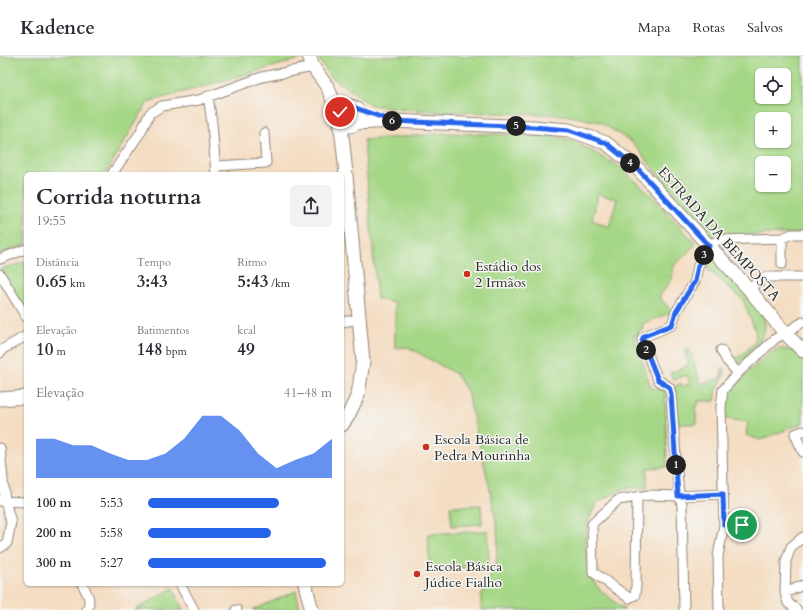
<!DOCTYPE html>
<html lang="pt">
<head>
<meta charset="utf-8">
<style>
  body { margin:0; font-family:Cardo,serif; background:#f2f2f3; color:#2b2b33; height:100vh; display:flex; flex-direction:column; font-size:15px; white-space:nowrap }
  * { box-sizing:border-box; margin:0 }
  p { font-size:13px; color:#7c7c81 }
  .icon { flex:none; width:22px; height:22px; fill:none; stroke:currentColor; stroke-width:2; stroke-linecap:round; stroke-linejoin:round }
  .map { position:relative; flex:1; overflow:hidden }
  .drawer { position:absolute; left:24px; top:116px; width:320px; height:414px; display:flex; flex-direction:column; background:#fff; border-radius:6px; box-shadow:0 1px 3px #0004 }
  .drawer>* { flex:none }
  .tools { position:absolute; left:755px; top:12px; display:grid; gap:8px }
  .tools a { display:grid; place-items:center; width:36px; height:36px; border-radius:6px; background:#fff; box-shadow:0 1px 3px #0004; font-size:20px }
  .pin { position:absolute; display:grid; place-items:center; width:34px; height:34px; color:#fff; margin:-17px; border:2px solid #fff; border-radius:50%; box-shadow:0 1px 4px #0007 }
  .km { position:absolute; width:20px; height:20px; margin:-10px; border-radius:50%; background:#222; color:#fff; font-size:11px; line-height:20px; text-align:center }
  .round { display:grid; place-items:center; flex:none; width:42px; height:42px; border-radius:6px; background:#f2f2f3 }
  .head { display:flex; align-items:center; justify-content:space-between; height:68px; padding:0 12px }
  h1 { font-size:22px; font-weight:700; line-height:30px }
  .stats { display:grid; grid-template-columns:repeat(3,1fr); gap:6px; height:68px; padding:4px 12px }
  .stats div { display:grid; align-content:center }
  .stats b { font-size:17px; font-weight:700 }
  .stats small { font-size:11px; font-weight:400 }
  .stats p { font-size:11px }
  .chart { height:112px; padding:8px 12px }
  .chart p { display:flex; justify-content:space-between }
  .chart svg { width:100%; height:72px; margin-top:4px; fill:#2563eb; opacity:.7 }
  ul { padding:0 12px; list-style:none; font-size:13px }
  li { display:grid; grid-template-columns:64px 48px 1fr; align-items:center; height:30px }
  li i { height:10px; border-radius:5px; background:#2563eb }
  header { display:flex; align-items:center; gap:24px; box-sizing:border-box; height:56px; padding:0 20px; background:#fff; border-bottom:1px solid #e1e1e2 }
  header strong { font-size:19px }
  nav { display:flex; gap:22px; margin-inline-start:auto; font-size:14px }
  .map>svg:first-child { display:block }
  .green { fill:#a6d786; stroke:#688158; fill-rule:evenodd }
  .lines { fill:none; stroke-linecap:round; stroke-linejoin:round }
  .street-casing { stroke:#908476; stroke-width:11 }
  .secondary-casing { stroke:#908476; stroke-width:15 }
  .street { stroke:#fff; stroke-width:9 }
  .secondary { stroke:#fff; stroke-width:13 }
  .route-casing { stroke:#fff; stroke-width:8 }
  .route { stroke:#2563eb; stroke-width:5 }
  .poi-dot { fill:#c8321e; stroke:#f6f6f2; stroke-width:1.5 }
  .labels { text-anchor:middle; dominant-baseline:central; stroke-width:3; stroke-linejoin:round; paint-order:stroke }
  .street-label { font-size:14px; fill:#2b2b2b; stroke:#f6f6f2 }
  .poi-label { font-size:14px; fill:#2b2b2b; stroke:#f6f6f2; text-anchor:start }
</style>
</head>
<body>
<header>
<strong>Kadence</strong>
<nav><a>Mapa</a><a>Rotas</a><a>Salvos</a></nav>
</header>
<div class="map">
<svg width="803" height="554" viewBox="0 0 803 554">
  <rect width="100%" height="100%" fill="#f6f6f2"/>
  <filter id="ink" filterUnits="userSpaceOnUse"><feTurbulence type="fractalNoise" baseFrequency=".025" numOctaves="2"/><feDisplacementMap in="SourceGraphic" scale="8" xChannelSelector="R" yChannelSelector="G"/><feConvolveMatrix kernelMatrix="1 2 1 2 8 2 1 2 1" color-interpolation-filters="sRGB"/></filter>
  <filter id="wash" filterUnits="userSpaceOnUse"><feTurbulence type="fractalNoise" baseFrequency=".012" numOctaves="4" result="noise"/><feDisplacementMap in="SourceGraphic" scale="16" xChannelSelector="R" yChannelSelector="G"/><feGaussianBlur stdDeviation="0.9" result="paint"/><feColorMatrix in="noise" values="0 0 0 0 0 0 0 0 0 0 0 0 0 0 0 0 0 1.4 0 .05"/><feComposite in="paint" operator="in"/></filter>
  <g filter="url(#wash)">
    <rect width="100%" height="100%" fill="#f4ddc2"/>
    <path class="green" d="M0,0H303L304,2L148,46L105,118H26V188L0,198Z
      M317,0H803V177L709,181L632,86L600,66L564,59L429,55L371,49L330,20ZM762,19H784V41H762ZM762,63H784V85H762ZM762,107H784V129H762Z
      M449,77L550,80L572,84L620,111L648,136L696,188L674,210L672,223L659,241L673,256L642,268L643,273L638,276L639,278L634,280L651,332L665,334L667,411L647,412V432H625L596,447L588,466L585,484L590,521L600,534L625,554H481V541L496,508L498,488L497,471L490,433L467,335L456,318L408,291L395,292V247L377,243L364,84ZM597,138L617,143L609,171L592,164L597,143Z
      M710,200C721,213 760,248 764,262C767,272 762,283 756,290C750,297 744,306 735,307L733,305L734,303L742,299L754,287L756,281L755,274L743,244L705,211Z
      M26,206V256L0,213Z
      M689,292L701,328L721,322L722,317L721,314L724,312L725,317L717,334L715,345H698V350H695L697,368H678L674,331L681,327L682,331L690,327L687,319L673,324L670,317L689,309L684,294Z
      M779,292L798,296L803,302V367L760,384L746,379L748,366L726,363C726,355 725,346 728,338C732,328 769,297 779,292Z
      M481,449L482,468L452,470L450,450Z
      M488,475L489,510L430,513L428,478Z
      M173,532L183,554H135Z
      M296,535L300,554H253Z"/>
  </g>
  <g filter="url(#ink)">
    <g class="lines">
      <defs>
        <path id="street" d="M208,40L212,67L216,118
          M216,110L266,107L264,77
          M112,118L140,77L150,57L162,50L199,44L262,21L313,11
          M0,203L26,193
          M782,208V182
          M0,218L26,261
          M748,232L767,221H803
          M342,266L359,263
          M721,294L727,305L738,317
          M0,297L3,293L26,280
          M803,375L795,378L803,396
          M0,392L5,445L11,466L7,487L0,492
          M637,441L636,530L635,539L629,542L593,516L592,468L618,444L649,439L679,440L723,438
          M0,445L26,446
          M724,469H742
          M82,528C87,537 92,544 87,554
          M180,528L194,554
          M785,537L803,529
          M236,554H237
          M684,554L682,448L679,440L671,338L669,331L658,324L642,284L643,281L672,269L676,256L695,225L698,210L709,190L718,184L782,182L792,178H803
          M719,554L718,500L724,469L721,351L723,334L738,317L775,283L803,266
          M797,554L788,547L785,537L786,505L791,491L803,481"/>
        <path id="secondary" d="M309,0L313,11L328,32L339,59
          M339 60a10 10 0 1 1 20 0a10 10 0 1 1-20 0Z
          M340,63L344,97L363,305L358,339L348,360L342,369
          M356,67L392,65L533,71L569,74L606,87L638,113L748,232L785,277L803,295
          M0,343L26,341
          M305,528L312,554"/>
      </defs>
      <use href="#street" class="street-casing"/>
      <use href="#secondary" class="secondary-casing"/>
      <use href="#street" class="street"/>
      <use href="#secondary" class="secondary"/>
    </g>
  </g>
  <g class="lines" filter="url(#ink)">
    <defs>
      <path id="route" d="M340,56L344,52L350,50L392,65L533,71L569,74L606,87L638,113L709,190L698,210L695,225L676,256L672,269L644,280L642,284L658,324L669,331L671,338L678,440L723,438L724,469H742"/>
    </defs>
    <use href="#route" class="route-casing"/>
    <use href="#route" class="route"/>
  </g>
  <g class="poi-dot">
    <circle cx="467" cy="218" r="4"/>
    <circle cx="426" cy="391" r="4"/>
    <circle cx="417" cy="518" r="4"/>
  </g>
  <g class="labels">
    <g class="street-label">
      <text transform="translate(719 178) rotate(48)">ESTRADA DA BEMPOSTA</text>
    </g>
    <g class="poi-label">
      <text x="475" y="210">Estádio dos<tspan x="475" dy="16">2 Irmãos</tspan></text>
      <text x="434" y="383">Escola Básica de<tspan x="434" dy="16">Pedra Mourinha</tspan></text>
      <text x="425" y="510">Escola Básica<tspan x="425" dy="16">Júdice Fialho</tspan></text>
    </g>
  </g>
</svg>
<div class="tools">
<a><svg class="icon" aria-label="locate" viewBox="0 0 24 24"><circle cx="12" cy="12" r="6"/><path d="M12 2v4M12 18v4M2 12h4M18 12h4"/></svg></a>
<a>+</a>
<a>−</a>
</div>
<div class="pin" style="left:742px;top:469px;background:#1e9e55"><svg class="icon" aria-label="arrive" viewBox="0 0 24 24"><path d="M6 21V4h12l-3 4 3 4H6"/></svg></div>
<div class="pin" style="left:340px;top:56px;background:#d93025"><svg class="icon" aria-label="check" viewBox="0 0 24 24"><path d="M5 12l5 5 9-10"/></svg></div>
<b class="km" style="left:676px;top:409px">1</b>
<b class="km" style="left:646px;top:294px">2</b>
<b class="km" style="left:704px;top:199px">3</b>
<b class="km" style="left:630px;top:107px">4</b>
<b class="km" style="left:516px;top:70px">5</b>
<b class="km" style="left:392px;top:65px">6</b>
<section class="drawer">
<div class="head"><div><h1>Corrida noturna</h1><p>19:55</p></div><a class="round"><svg class="icon" aria-label="share" viewBox="0 0 24 24"><path d="M12 15V3M7 8l5-5 5 5M5 13v7h14v-7"/></svg></a></div>
<div class="stats">
<div><p>Distância</p><b>0.65<small> km</small></b></div>
<div><p>Tempo</p><b>3:43</b></div>
<div><p>Ritmo</p><b>5:43<small> /km</small></b></div>
</div>
<div class="stats">
<div><p>Elevação</p><b>10<small> m</small></b></div>
<div><p>Batimentos</p><b>148<small> bpm</small></b></div>
<div><p>kcal</p><b>49</b></div>
</div>
<div class="chart"><p><span>Elevação</span>41–48 m</p>
<svg viewBox="0 0 160 44" preserveAspectRatio="none"><path d="M0 44V20L10 20L20 24L30 24L40 29L50 33L60 33L70 29L80 20L90 6L100 6L110 15L120 29L130 38L140 33L150 29L160 20V44z"/></svg>
</div>
<ul>
<li><b>100 m</b>5:53<i style="width:71%"></i></li>
<li><b>200 m</b>5:58<i style="width:67%"></i></li>
<li><b>300 m</b>5:27<i style="width:97%"></i></li>
</ul>
</section>
</div>
</body>
</html>
